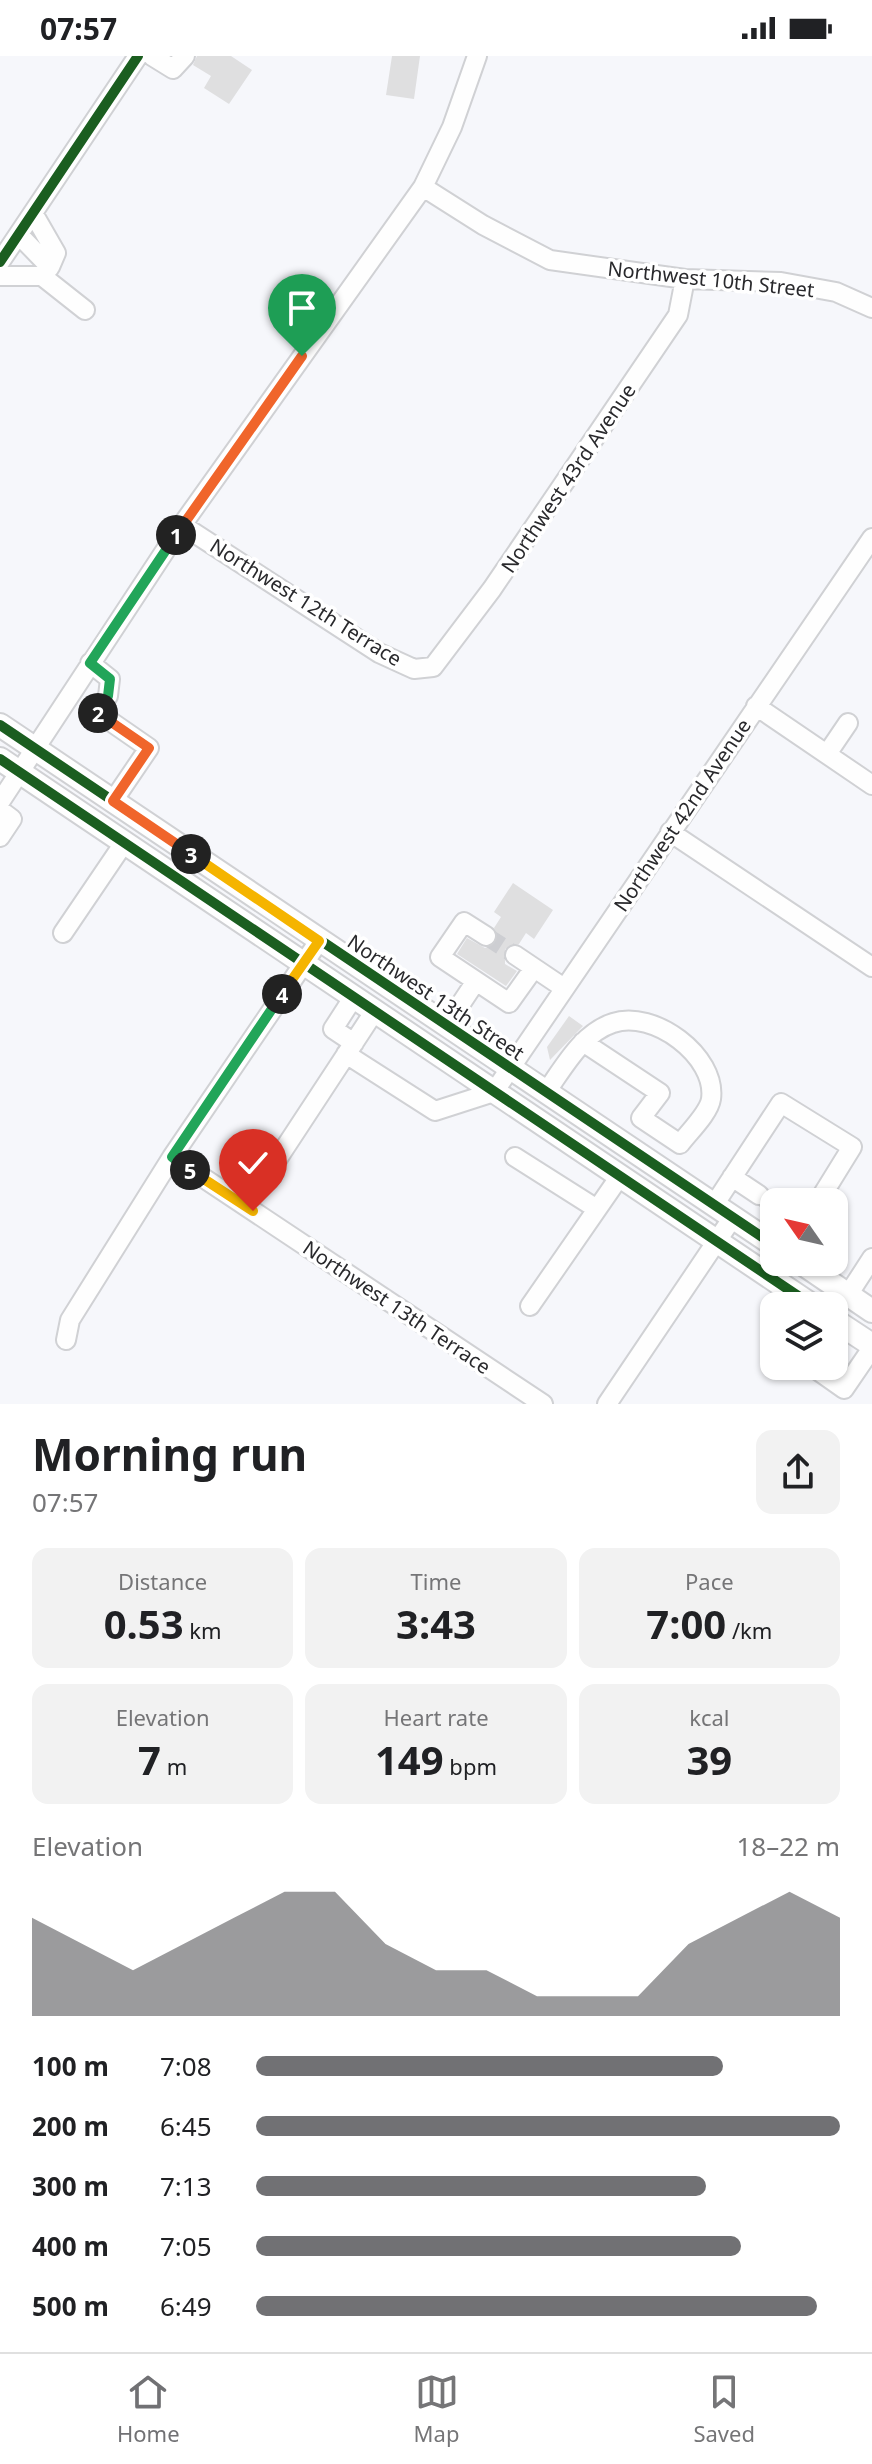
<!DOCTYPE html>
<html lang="en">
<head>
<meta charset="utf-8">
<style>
  body { margin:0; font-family:"Noto Sans",sans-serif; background:#f2f2f2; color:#202124; height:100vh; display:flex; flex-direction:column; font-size:30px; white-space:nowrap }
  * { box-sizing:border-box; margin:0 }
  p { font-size:26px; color:#757577 }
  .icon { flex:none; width:44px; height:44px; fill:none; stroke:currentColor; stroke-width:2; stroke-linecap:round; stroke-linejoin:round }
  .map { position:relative; height:1348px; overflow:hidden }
  .panel { display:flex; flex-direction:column; background:#fff; flex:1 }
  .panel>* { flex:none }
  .needle { width:52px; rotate:304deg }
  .buttons { position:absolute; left:760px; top:1132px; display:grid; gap:16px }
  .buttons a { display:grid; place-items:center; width:88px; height:88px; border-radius:16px; background:#fff; box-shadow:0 2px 6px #0004; font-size:40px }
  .pin { position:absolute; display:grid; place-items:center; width:68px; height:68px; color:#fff; margin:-82px -34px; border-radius:50% 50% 50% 0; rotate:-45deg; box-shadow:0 0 8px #0007 }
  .pin .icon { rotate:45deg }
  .km { position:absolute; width:40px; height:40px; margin:-20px; border-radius:50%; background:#222; color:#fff; font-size:22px; line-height:40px; text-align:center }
  .round { display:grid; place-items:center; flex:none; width:84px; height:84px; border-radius:16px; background:#f2f2f2 }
  .headline { display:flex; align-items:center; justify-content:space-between; height:136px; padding:0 32px }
  h1 { font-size:44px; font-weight:700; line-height:60px }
  .figures { display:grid; grid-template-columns:repeat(3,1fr); gap:12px; height:136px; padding:8px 32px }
  .figures div { display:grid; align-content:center; border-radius:16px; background:#f2f2f2; text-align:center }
  .figures b { font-size:40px; font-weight:700 }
  .figures small { font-size:22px; font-weight:400 }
  .figures p { font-size:22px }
  .chart { height:224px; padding:16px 32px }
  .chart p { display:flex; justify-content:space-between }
  .chart svg { width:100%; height:144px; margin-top:8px; fill:#717174; opacity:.7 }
  ul { padding:0 32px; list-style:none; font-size:26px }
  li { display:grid; grid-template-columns:128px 96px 1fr; align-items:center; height:60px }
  li i { height:20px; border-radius:10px; background:#717174 }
  .status { display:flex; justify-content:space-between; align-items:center; height:56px; padding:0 40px; background:#fff; direction:ltr }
  .status svg { height:22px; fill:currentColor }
  .dock { display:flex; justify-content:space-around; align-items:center; height:112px; border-top:2px solid #e0e0e0; background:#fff; font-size:22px; color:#757577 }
  .dock a { display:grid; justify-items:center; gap:4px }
  .dock .current { color:#717174 }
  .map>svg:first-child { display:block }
  .building { fill:#dfdfe0 }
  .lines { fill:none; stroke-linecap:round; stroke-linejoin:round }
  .minor-tunnel { stroke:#cdced2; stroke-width:18; stroke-dasharray:18 9; stroke-linecap:butt }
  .minor-casing { stroke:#d0d1d4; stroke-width:22 }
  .major-casing { stroke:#d0d1d4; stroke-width:26 }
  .minor { stroke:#fefefe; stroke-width:18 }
  .major { stroke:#fefefe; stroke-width:22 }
  .cycleway-casing { stroke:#fff; stroke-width:15 }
  .cycleway { stroke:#1b5e20; stroke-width:10 }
  .split-1-casing { stroke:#fff; stroke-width:16 }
  .split-2-casing { stroke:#fff; stroke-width:16 }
  .split-3-casing { stroke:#fff; stroke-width:16 }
  .split-4-casing { stroke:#fff; stroke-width:16 }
  .split-5-casing { stroke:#fff; stroke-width:16 }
  .split-6-casing { stroke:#fff; stroke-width:16 }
  .split-1 { stroke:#f0652b; stroke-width:10 }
  .split-2 { stroke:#22a559; stroke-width:10 }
  .split-3 { stroke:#f0652b; stroke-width:10 }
  .split-4 { stroke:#f5b400; stroke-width:10 }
  .split-5 { stroke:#22a559; stroke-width:10 }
  .split-6 { stroke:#f5b400; stroke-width:10 }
  .labels { text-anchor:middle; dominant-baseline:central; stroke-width:7; stroke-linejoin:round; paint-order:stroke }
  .street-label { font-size:20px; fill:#29292c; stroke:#fff }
</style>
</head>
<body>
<div class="status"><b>07:57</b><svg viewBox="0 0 49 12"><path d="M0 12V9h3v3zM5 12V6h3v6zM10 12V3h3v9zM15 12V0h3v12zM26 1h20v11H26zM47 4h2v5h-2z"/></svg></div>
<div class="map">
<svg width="872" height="1348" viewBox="0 0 872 1348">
  <rect width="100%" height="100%" fill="#f6f7fb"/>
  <path class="building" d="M197,0H231L252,14L229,48L204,32L211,20L193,9Z
    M392,0H420L414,43L386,39Z
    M513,827L553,854L534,883L526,877L519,888L505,893V908L517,915L506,930L457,898L467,882L485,892L496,887L498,880L494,872L501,861L494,856Z
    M569,960L583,970L550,1004L547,991Z"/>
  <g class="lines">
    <path class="minor-tunnel" d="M486,880L515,899
      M759,1139L774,1150"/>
    <defs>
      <path id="minor" d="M152,0L173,13L185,0
        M423,131L483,169L550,204L685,223L781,226L836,236L872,252
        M33,157L56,197L50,211
        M19,179L50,211L42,220
        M0,206L138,0
        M0,220H42L85,254
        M182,469L379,597L414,613L433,611L492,533L678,259L685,223
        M90,607L110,623L108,640L97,656L149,692L113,745
        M756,650L872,729
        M827,698L848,667
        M0,746L182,469L423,131L452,71L477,0
        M0,754L12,763L0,781
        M670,776L872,911
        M63,877L124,787
        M515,899L564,932
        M476,925L509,947L534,912
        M353,942L333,973L354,987
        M446,970L476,925L440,901L464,866L486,880
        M346,998L435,1055L494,1036L872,482
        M546,1036C564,1011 582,977 613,967C653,953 717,1000 711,1043C709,1057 689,1076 680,1088L641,1062L660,1037L583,986
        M172,1101L543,1348
        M515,1101L597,1153
        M267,1119L374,956
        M732,1121L759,1139
        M714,1149L781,1047L852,1091L818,1146
        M848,1239L872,1202
        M530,1250L620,1120
        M66,1284L70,1264L172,1101L319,885
        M817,1314L844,1333L872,1292
        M607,1348L733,1161"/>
      <path id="major" d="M0,669L774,1189
        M0,703L813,1250
        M800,1206L872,1255
        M834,1264L872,1289"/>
    </defs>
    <use href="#minor" class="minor-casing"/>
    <use href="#major" class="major-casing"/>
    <use href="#minor" class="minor"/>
    <use href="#major" class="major"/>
    <defs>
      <path id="cycleway" d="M0,206L138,0
        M0,669L774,1189
        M0,703L813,1250"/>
    </defs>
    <use href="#cycleway" class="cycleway-casing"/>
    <use href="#cycleway" class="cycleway"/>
  </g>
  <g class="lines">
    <defs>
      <path id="split-1" d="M176,479L302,300"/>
      <path id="split-2" d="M98,657L108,640L110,623L90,607L176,479"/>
      <path id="split-3" d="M98,657L149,692L113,745L191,798"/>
      <path id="split-4" d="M191,798L319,885L282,938"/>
      <path id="split-5" d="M190,1114L172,1101L282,938"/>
      <path id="split-6" d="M190,1114L253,1155"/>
    </defs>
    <use href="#split-1" class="split-1-casing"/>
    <use href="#split-2" class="split-2-casing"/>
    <use href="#split-3" class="split-3-casing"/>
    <use href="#split-4" class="split-4-casing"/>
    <use href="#split-5" class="split-5-casing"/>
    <use href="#split-6" class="split-6-casing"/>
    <use href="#split-1" class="split-1"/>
    <use href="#split-2" class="split-2"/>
    <use href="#split-3" class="split-3"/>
    <use href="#split-4" class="split-4"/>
    <use href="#split-5" class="split-5"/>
    <use href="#split-6" class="split-6"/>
  </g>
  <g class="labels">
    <g class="street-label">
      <text transform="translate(711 223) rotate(6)">Northwest 10th Street</text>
      <text transform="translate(568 422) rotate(-56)">Northwest 43rd Avenue</text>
      <text transform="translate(306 546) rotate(32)">Northwest 12th Terrace</text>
      <text transform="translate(682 759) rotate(-56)">Northwest 42nd Avenue</text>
      <text transform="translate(436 941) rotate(34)">Northwest 13th Street</text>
      <text transform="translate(397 1251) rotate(34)">Northwest 13th Terrace</text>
    </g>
  </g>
</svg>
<div class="buttons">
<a><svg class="needle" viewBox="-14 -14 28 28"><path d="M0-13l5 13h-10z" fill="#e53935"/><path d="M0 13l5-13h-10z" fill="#757577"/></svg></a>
<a><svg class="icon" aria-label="layers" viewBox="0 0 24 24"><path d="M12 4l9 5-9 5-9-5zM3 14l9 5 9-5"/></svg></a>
</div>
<div class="pin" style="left:302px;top:300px;background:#1e9e55"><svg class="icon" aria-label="arrive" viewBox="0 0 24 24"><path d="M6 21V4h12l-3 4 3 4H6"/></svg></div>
<div class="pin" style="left:253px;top:1155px;background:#d93025"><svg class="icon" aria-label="check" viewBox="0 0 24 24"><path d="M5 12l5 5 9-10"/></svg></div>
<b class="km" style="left:176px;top:479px">1</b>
<b class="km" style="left:98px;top:657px">2</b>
<b class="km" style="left:191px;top:798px">3</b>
<b class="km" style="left:282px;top:938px">4</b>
<b class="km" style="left:190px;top:1114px">5</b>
</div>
<section class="panel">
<div class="headline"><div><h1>Morning run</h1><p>07:57</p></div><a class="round"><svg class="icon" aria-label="share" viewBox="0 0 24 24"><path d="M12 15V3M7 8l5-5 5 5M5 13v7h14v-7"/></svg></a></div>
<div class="figures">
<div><p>Distance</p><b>0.53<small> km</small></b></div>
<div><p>Time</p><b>3:43</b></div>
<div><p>Pace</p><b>7:00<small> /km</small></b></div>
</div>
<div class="figures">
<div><p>Elevation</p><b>7<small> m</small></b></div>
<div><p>Heart rate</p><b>149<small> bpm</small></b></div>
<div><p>kcal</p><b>39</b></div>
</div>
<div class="chart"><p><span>Elevation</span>18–22 m</p>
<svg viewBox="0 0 160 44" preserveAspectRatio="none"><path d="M0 44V14L10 22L20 30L30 22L40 14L50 6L60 6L70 22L80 30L90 30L100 38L110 38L120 38L130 22L140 14L150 6L160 14V44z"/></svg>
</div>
<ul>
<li><b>100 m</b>7:08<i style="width:80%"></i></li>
<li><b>200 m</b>6:45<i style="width:100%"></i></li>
<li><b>300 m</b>7:13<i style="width:77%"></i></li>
<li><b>400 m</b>7:05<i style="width:83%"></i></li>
<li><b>500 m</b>6:49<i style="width:96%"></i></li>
</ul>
</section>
<nav class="dock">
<a class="current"><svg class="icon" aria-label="home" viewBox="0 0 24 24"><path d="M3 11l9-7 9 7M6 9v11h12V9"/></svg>Home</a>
<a><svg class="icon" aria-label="map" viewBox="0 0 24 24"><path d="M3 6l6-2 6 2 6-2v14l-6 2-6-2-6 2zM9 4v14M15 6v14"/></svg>Map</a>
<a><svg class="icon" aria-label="saved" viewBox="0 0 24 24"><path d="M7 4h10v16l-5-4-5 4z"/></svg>Saved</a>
</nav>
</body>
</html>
